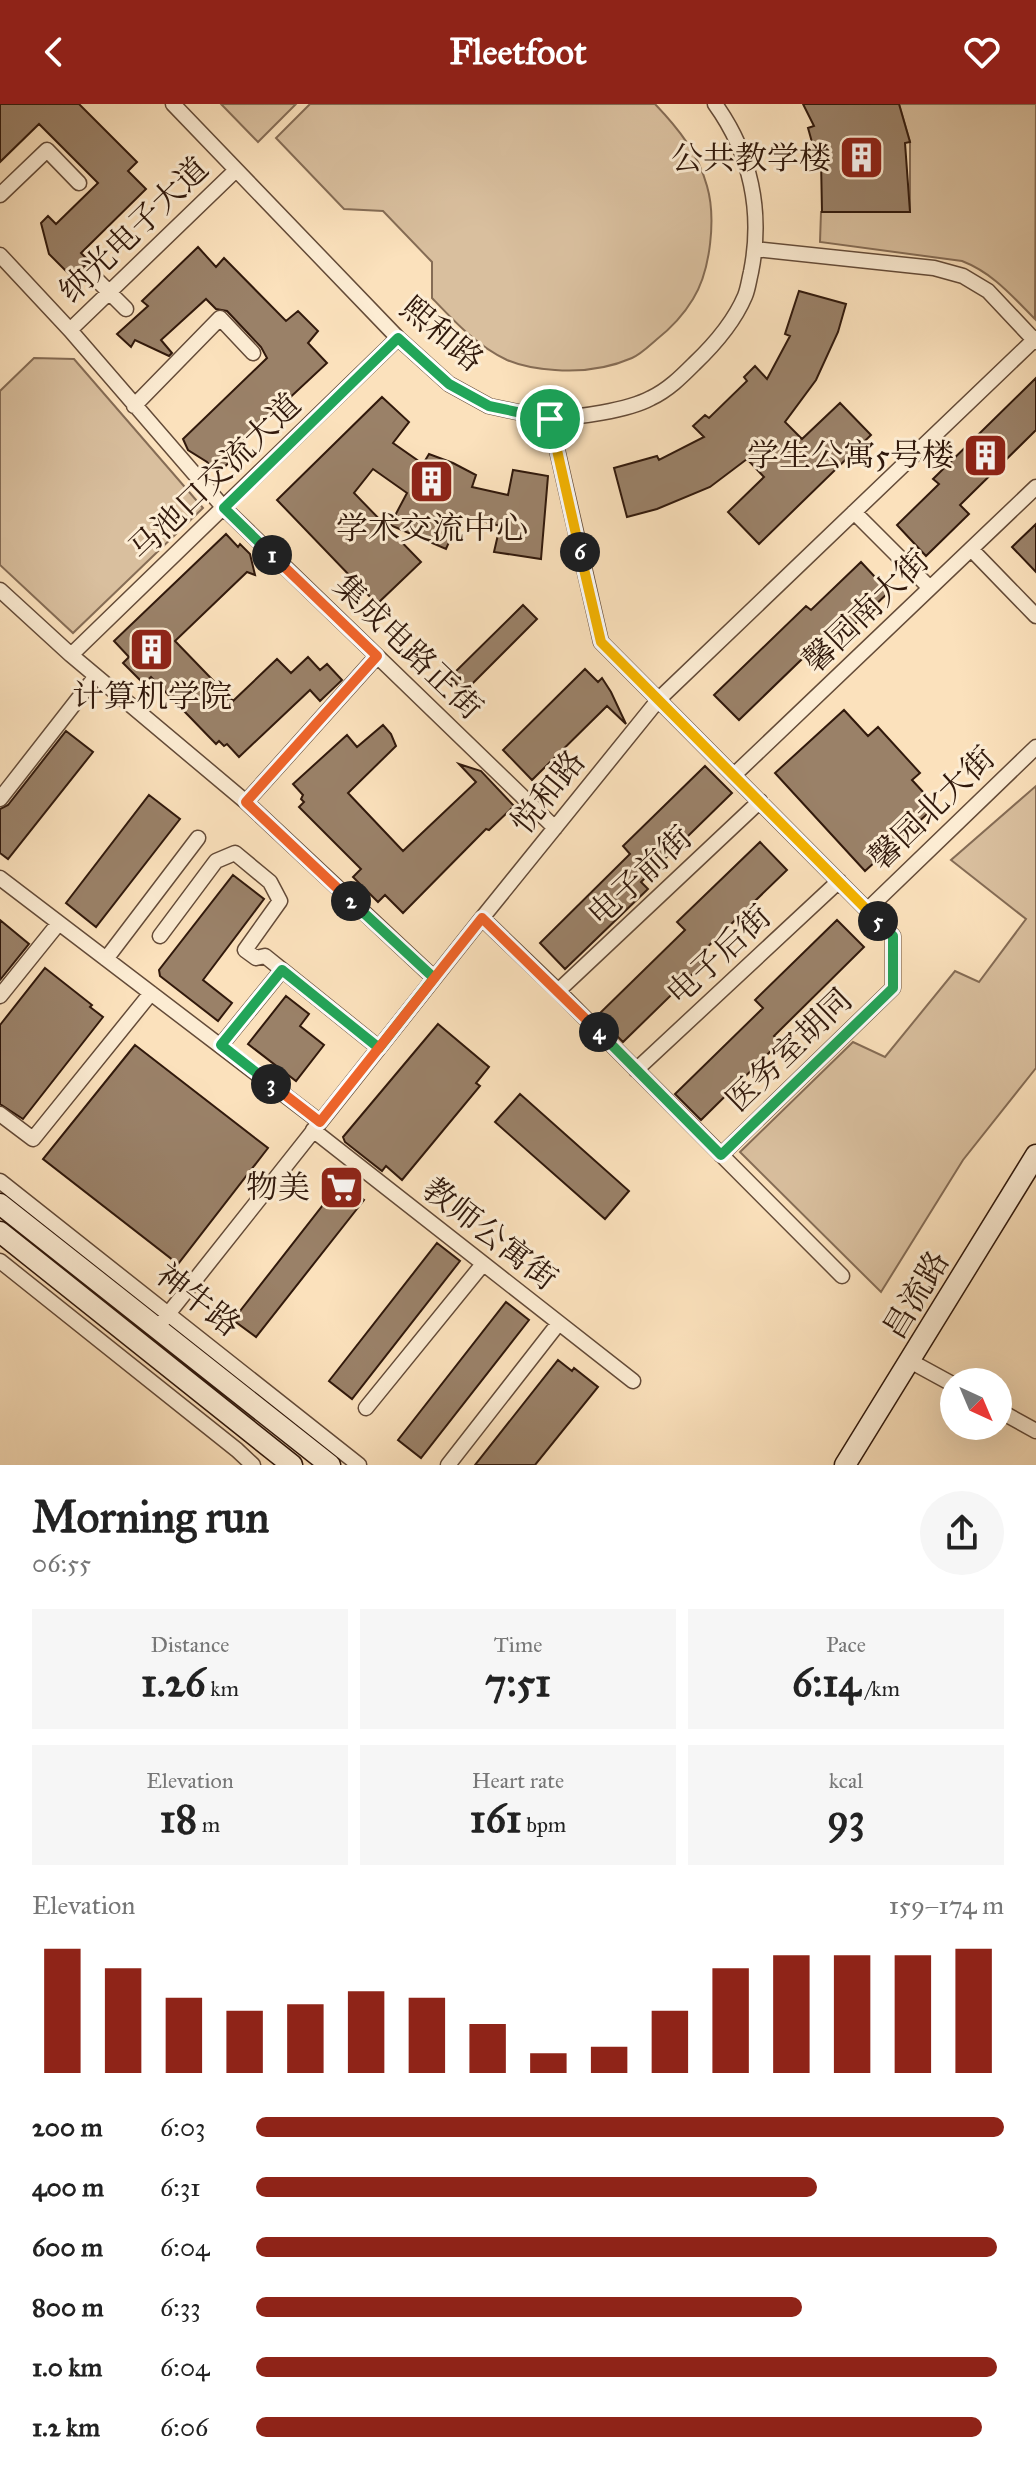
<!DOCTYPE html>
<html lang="en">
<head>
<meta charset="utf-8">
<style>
  body { margin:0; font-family:"IM FELL Great Primer","Noto Serif SC",serif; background:#f6f6f6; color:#222; height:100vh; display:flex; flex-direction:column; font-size:30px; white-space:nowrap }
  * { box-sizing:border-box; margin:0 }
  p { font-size:26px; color:#767676 }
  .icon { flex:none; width:44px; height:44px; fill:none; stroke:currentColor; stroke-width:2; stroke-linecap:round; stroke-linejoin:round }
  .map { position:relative; height:1361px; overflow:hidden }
  .details { display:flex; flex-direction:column; background:#fff; flex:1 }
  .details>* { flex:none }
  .needle { width:52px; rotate:136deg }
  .fabs { position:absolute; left:940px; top:1264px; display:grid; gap:16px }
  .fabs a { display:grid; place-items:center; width:72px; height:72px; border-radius:50%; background:#fff; box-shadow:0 8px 32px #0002; font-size:40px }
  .pin { position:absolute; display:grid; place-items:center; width:68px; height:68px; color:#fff; margin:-34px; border:4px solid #fff; border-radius:50%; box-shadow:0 2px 8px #0007 }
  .km { position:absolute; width:40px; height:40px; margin:-20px; border-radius:50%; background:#222; color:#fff; font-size:22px; line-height:40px; text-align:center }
  .round { display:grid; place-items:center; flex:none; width:84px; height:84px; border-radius:42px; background:#f6f6f6 }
  .headline { display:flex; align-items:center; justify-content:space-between; height:136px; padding:0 32px }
  h1 { font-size:44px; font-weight:700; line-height:60px }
  .stats { display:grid; grid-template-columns:repeat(3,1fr); gap:12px; height:136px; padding:8px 32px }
  .stats div { display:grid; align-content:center; border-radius:0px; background:#f6f6f6; text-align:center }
  .stats b { font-size:40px; font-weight:700 }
  .stats small { font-size:22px; font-weight:400 }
  .stats p { font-size:22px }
  .chart { height:224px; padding:16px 32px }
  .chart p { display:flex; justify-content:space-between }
  .chart svg { width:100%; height:144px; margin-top:8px; stroke:#8f2418; stroke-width:6 }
  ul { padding:0 32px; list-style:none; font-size:26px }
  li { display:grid; grid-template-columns:128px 96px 1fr; align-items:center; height:60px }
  li i { height:20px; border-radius:10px; background:#8f2418 }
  header { display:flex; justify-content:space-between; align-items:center; height:104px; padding:0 32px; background:#8f2418; color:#fff; font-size:36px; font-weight:700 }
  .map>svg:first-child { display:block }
  .green { fill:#d9bf9e; stroke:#856c55; stroke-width:2 }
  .building { fill:#9a8168; stroke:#31190c; stroke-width:2 }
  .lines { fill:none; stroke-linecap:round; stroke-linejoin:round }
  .minor-casing { stroke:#644b38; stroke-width:17 }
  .secondary-casing { stroke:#31190c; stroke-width:23 }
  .minor { stroke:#fcecd3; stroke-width:14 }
  .secondary { stroke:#fcecd3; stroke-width:20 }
  .split-1-casing { stroke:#fff; stroke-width:16 }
  .split-2-casing { stroke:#fff; stroke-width:16 }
  .split-3-casing { stroke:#fff; stroke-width:16 }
  .split-4-casing { stroke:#fff; stroke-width:16 }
  .split-5-casing { stroke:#fff; stroke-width:16 }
  .split-6-casing { stroke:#fff; stroke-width:16 }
  .split-7-casing { stroke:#fff; stroke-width:16 }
  .split-1 { stroke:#22a559; stroke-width:10 }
  .split-2 { stroke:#f0652b; stroke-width:10 }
  .split-3 { stroke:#22a559; stroke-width:10 }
  .split-4 { stroke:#f0652b; stroke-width:10 }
  .split-5 { stroke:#22a559; stroke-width:10 }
  .split-6 { stroke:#f5b400; stroke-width:10 }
  .split-7 { stroke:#f5b400; stroke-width:10 }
  .labels { text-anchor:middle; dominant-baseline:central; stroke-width:6; stroke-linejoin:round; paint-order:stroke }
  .poi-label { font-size:32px; fill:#31190c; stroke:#fcecd3; text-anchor:end }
  .street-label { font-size:32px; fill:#31190c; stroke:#fcecd3 }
</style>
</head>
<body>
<header><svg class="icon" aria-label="back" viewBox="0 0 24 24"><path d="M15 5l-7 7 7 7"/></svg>Fleetfoot<svg class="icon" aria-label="heart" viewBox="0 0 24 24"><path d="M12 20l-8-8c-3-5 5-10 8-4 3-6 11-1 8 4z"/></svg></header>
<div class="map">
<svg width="1036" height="1361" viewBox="0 0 1036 1361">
  <rect width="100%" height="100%" fill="#fbe1bc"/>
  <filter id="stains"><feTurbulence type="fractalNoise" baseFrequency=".0025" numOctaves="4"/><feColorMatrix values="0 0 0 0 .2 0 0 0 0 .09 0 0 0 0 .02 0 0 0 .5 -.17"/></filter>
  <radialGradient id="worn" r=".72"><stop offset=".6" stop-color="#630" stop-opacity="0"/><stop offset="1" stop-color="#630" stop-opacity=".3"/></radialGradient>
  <path class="green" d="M221,0H296L258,38Z
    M310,0H655C678,24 698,49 707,82C716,113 711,166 693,195C684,210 670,225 656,236C649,242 641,250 632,254C607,265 582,268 555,266C539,265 521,262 507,256C477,242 454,217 432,194V158L383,107L344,105L276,34Z
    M899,0H1036L1035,215C1012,192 993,169 962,157L820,138L821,108H910V38Z
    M34,254L74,255L203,404L73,529L0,461V287Z
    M1036,682V964L963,1056L881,1188L740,1048L853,938L885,953L955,867L979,878L1026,815L951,756Z"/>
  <path class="building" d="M0,0H79L137,58L128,67L146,85L81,149L91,159L82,163L80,172L76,177L49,150L41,119L48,112L56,120L98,79L39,20L0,58Z
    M803,0H899L910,38L905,39L910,108H822L821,55L817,56L808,24L814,22Z
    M198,143L216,163L224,154L286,217L298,207L318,227L308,239L327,259L238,342L241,347L217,370L207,358L188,346L183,335L267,254L261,243L227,207L216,205L206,195L161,236L172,249L169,252L135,236L131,243L117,230L148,202L142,197Z
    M799,187L846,200L838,228L816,276L785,318L802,335L840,299L871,331L759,440L728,408L764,373L747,355L710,383L657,405L627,413L614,364L657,352L659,356L704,333L693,322L705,311L709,314L747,277L744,273L755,262L767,275L790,232L785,230Z
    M1036,274V326L960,401L969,410L926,452L897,421L939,380L933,375Z
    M382,293L409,318L393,339L423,360L429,350L453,359L476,371L472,383L508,391L513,366L548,372L541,455L494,448L500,422L461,411L446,445L390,421L407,389L373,365L354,389L421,458L377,500L277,396Z
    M1036,420V468L1012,443Z
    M226,430L238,443L240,440L250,450L255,471L247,468L175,537L233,597L277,555L291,569L308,553L320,566L327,560L342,576L320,597L310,586L239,653L227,640L224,642L219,637L216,640L151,573L144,580L123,559L129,553L114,537Z
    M861,458L889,488L838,536L830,528L739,616L714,591L806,502L811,506Z
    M523,501L537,515L464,588L450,573Z
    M585,565L598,578L602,574L611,588L626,620L607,602L532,676L503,646Z
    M844,606L868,632L878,623L920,669L912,676L936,702L865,767L775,669Z
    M383,621L391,630L396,642L348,689L403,747L476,678L459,660L481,667L514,702L489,726L486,725L403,809L385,791L378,798L353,773L361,765L299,703L304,698L301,695L303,691L293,680L347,631L357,643Z
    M66,627L93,648L8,755L0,749V705L8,701Z
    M705,662L732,689L641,778L648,785L565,865L540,839L630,750L623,742Z
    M149,691L180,715L96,823L66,799Z
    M760,738L787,766L696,854L702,861L623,938L597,912L685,826L677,818Z
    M233,771L264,795L203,876L232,899L218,917L160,872L159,866Z
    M0,816L29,840L0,876Z
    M837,816L864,843L774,932L780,938L701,1016L675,990L763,904L755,896Z
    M45,864L92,901L90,903L103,913L23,1015L0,1000V921Z
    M286,892L309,910L300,922L324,941L296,977L248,940Z
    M438,920L489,963L476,979L480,982L402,1076L386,1062L382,1067L345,1038L343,1033Z
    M135,941L268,1044L178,1160L43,1055Z
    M520,990L629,1087L605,1115L495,1018Z
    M341,1078L364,1096L256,1233L233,1216Z
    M437,1139L460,1157L352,1295L329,1277Z
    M506,1198L529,1216L421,1354L398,1336Z
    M558,1256L572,1267L574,1264L598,1283L535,1361H475Z"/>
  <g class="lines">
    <defs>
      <path id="minor" d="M173,0L398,234L449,280L489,302L550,315L601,538L893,832V884L721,1051
        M0,91L47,46L79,79
        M755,145L934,164L963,172L988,187L1036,238
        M0,151L70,226L224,404L555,724
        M90,169L126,205
        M70,226L236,66
        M134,302L220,214L253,249
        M550,315C578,313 627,307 651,294C668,286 681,273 694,260C714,241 734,218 745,192C748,185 749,176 751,168C763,108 751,50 715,0
        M854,408L930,484
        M971,445L1036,512
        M0,486L71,551L246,698L434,874
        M71,551L398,234
        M734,671L1036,383
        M0,695L96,572
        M246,698L377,552
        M0,774L320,1018
        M867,806L1036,643
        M482,814L558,887L842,1172
        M160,832L216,757L235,749L270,778L280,797L245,846L256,854L265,852L379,944
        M106,855L198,734
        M558,887L760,697
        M0,892L58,820
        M221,941L282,866
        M636,966L839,777
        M0,1010L33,1035L151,889
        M313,1026L633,1277
        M0,1077L359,1361
        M0,1157L237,1346L253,1361
        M157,1224L482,814L659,595L1036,234
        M910,1257L954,1281
        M366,1304L483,1160
        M998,1306L1036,1327
        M448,1361L558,1220"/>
      <path id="secondary" d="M0,1100L330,1361
        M0,1128L292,1361
        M845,1361L1036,1051"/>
    </defs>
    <use href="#minor" class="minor-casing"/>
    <use href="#secondary" class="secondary-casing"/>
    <use href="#minor" class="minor"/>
    <use href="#secondary" class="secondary"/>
  </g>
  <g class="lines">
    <defs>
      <path id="split-1" d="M272,451L224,404L398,234L449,280L489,302L550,315"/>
      <path id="split-2" d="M272,451L377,552L246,698L351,797"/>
      <path id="split-3" d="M271,980L221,941L282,866L379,944L434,874L351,797"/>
      <path id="split-4" d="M271,980L320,1018L482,814L599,928"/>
      <path id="split-5" d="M599,928L721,1051L893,884V832L878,817"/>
      <path id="split-6" d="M580,448L601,538L878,817"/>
      <path id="split-7" d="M550,315L580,448"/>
    </defs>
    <use href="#split-1" class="split-1-casing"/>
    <use href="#split-2" class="split-2-casing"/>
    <use href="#split-3" class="split-3-casing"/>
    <use href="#split-4" class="split-4-casing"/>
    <use href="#split-5" class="split-5-casing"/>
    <use href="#split-6" class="split-6-casing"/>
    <use href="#split-7" class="split-7-casing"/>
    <use href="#split-1" class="split-1"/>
    <use href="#split-2" class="split-2"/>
    <use href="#split-3" class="split-3"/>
    <use href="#split-4" class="split-4"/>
    <use href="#split-5" class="split-5"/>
    <use href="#split-6" class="split-6"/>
    <use href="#split-7" class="split-7"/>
  </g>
  <defs>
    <symbol id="building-square" viewBox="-11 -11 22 22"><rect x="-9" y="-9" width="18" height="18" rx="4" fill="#8f2418" stroke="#fcecd3"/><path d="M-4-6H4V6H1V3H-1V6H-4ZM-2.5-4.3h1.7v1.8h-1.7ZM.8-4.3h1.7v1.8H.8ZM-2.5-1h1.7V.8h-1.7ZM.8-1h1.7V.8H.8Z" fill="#fff"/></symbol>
    <symbol id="supermarket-square" viewBox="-11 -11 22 22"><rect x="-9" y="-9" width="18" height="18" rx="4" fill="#8f2418" stroke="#fcecd3"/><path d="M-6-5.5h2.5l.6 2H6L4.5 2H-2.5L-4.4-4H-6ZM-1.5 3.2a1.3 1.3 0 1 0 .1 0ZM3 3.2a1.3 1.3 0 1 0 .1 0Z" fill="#fff"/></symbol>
  </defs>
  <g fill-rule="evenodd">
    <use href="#building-square" x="836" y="28" width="51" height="51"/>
    <use href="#building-square" x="960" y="326" width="51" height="51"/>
    <use href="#building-square" x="406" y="352" width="51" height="51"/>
    <use href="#building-square" x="126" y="520" width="51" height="51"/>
    <use href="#supermarket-square" x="316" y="1058" width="51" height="51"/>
  </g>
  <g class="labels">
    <g class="poi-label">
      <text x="831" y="54">公共教学楼</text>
      <text x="954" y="351">学生公寓5号楼</text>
      <text x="432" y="424" text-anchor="middle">学术交流中心</text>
      <text x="152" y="592" text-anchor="middle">计算机学院</text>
      <text x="310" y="1083">物美</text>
    </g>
    <g class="street-label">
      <text transform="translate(134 126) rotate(-44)">纳光电子大道</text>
      <text transform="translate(442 230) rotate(40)">熙和路</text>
      <text transform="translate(215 373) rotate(-44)">马池口交流大道</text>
      <text transform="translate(866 507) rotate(-44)">馨园南大街</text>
      <text transform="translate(408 543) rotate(44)">集成电路正街</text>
      <text transform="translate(548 688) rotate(-51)">悦和路</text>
      <text transform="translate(932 704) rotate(-44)">馨园北大街</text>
      <text transform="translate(640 772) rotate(-43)">电子前街</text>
      <text transform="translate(719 851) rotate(-43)">电子后街</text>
      <text transform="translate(789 946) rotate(-44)">医务室胡同</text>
      <text transform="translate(490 1130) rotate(38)">教师公寓街</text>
      <text transform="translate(916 1191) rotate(-59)">昌流路</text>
      <text transform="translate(198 1196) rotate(38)">神牛路</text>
    </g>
  </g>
  <rect width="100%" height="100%" filter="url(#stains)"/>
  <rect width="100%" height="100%" fill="url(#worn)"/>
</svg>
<div class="fabs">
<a><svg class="needle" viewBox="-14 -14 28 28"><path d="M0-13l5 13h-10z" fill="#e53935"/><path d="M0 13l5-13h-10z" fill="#767676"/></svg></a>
</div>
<div class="pin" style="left:550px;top:315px;background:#1e9e55"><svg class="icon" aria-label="arrive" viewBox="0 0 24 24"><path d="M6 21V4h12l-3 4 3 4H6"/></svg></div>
<b class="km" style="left:272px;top:451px">1</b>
<b class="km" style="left:351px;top:797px">2</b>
<b class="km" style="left:271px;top:980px">3</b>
<b class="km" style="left:599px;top:928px">4</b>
<b class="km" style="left:878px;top:817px">5</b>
<b class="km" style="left:580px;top:448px">6</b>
</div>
<section class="details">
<div class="headline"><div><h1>Morning run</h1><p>06:55</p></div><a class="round"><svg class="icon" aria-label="share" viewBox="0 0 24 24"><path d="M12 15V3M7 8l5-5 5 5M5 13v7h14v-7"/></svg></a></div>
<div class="stats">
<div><p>Distance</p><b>1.26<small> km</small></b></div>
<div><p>Time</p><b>7:51</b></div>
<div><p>Pace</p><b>6:14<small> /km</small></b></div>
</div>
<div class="stats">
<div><p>Elevation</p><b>18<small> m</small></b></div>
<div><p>Heart rate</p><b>161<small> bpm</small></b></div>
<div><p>kcal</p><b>93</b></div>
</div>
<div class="chart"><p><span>Elevation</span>159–174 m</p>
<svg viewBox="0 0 160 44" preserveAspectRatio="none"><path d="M5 44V6M15 44V12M25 44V21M35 44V25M45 44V23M55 44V19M65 44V21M75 44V29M85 44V38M95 44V36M105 44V25M115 44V12M125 44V8M135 44V8M145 44V8M155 44V6"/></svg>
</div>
<ul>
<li><b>200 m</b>6:03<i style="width:100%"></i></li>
<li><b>400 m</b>6:31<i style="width:75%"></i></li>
<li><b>600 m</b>6:04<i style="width:99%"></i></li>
<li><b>800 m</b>6:33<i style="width:73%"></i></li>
<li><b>1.0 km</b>6:04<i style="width:99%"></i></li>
<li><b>1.2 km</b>6:06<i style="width:97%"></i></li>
</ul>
</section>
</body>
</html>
